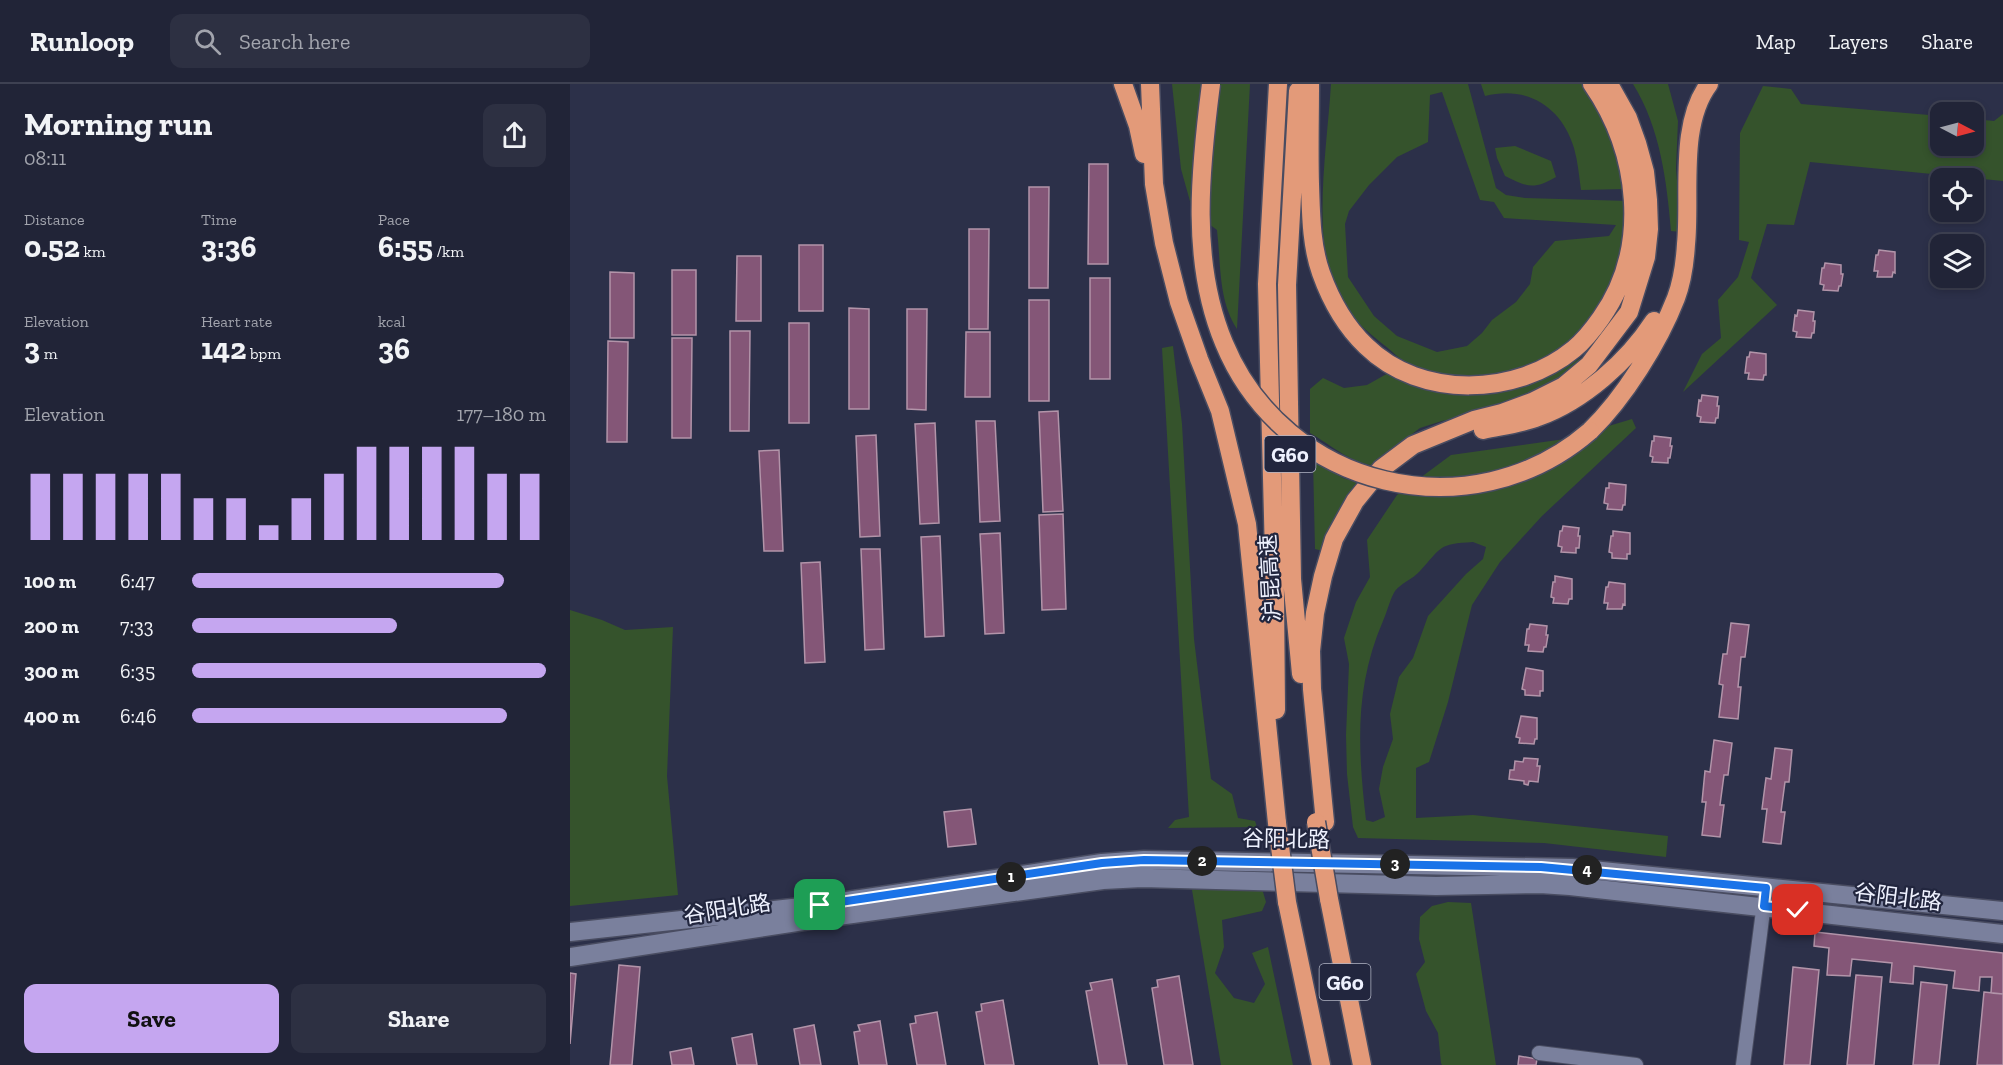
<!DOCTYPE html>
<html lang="en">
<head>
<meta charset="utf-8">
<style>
  body { margin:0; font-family:"Zilla Slab","Noto Sans SC",serif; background:#2d3042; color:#f1f3f6; height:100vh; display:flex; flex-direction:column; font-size:22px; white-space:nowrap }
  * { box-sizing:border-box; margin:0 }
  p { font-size:20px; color:#a2a4ad }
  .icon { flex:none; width:33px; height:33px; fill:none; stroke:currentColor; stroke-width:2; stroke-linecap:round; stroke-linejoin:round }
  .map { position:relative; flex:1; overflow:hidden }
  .details { display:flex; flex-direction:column; background:#212437; width:570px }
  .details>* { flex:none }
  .needle { width:39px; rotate:96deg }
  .controls { position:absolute; left:1360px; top:18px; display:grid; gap:12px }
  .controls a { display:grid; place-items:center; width:54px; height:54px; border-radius:12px; background:#212437; box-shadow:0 3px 9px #0003,0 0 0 2px #3e4152; font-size:30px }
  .pin { position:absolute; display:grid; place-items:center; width:51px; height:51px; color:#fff; margin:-26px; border-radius:12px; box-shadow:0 3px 9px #0006 }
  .km { position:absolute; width:30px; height:30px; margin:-15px; border-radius:50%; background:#222; color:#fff; font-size:16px; line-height:30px; text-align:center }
  .round { display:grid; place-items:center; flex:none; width:63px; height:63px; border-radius:12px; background:#2d3042 }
  .summary { display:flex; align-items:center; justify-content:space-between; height:102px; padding:0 24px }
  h1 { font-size:33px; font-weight:700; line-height:45px }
  .stats { display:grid; grid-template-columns:repeat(3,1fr); gap:9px; height:102px; padding:6px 24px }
  .stats div { display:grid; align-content:center }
  .stats b { font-size:30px; font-weight:700 }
  .stats small { font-size:16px; font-weight:400 }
  .stats p { font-size:16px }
  .chart { height:168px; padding:12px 24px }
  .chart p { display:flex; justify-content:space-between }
  .chart svg { width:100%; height:108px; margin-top:6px; stroke:#c5a6f0; stroke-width:6 }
  .action { display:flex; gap:12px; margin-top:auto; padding:12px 24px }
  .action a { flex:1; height:69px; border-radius:12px; background:#c5a6f0; color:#111; font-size:24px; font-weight:700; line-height:69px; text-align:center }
  .action a+a { background:#2d3042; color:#f1f3f6 }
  ul { padding:0 24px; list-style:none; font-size:20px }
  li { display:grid; grid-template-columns:96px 72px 1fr; align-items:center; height:45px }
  li i { height:15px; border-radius:8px; background:#c5a6f0 }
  header { display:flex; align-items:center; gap:36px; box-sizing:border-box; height:84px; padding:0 30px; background:#212437; border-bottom:2px solid #3e4152 }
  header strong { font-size:28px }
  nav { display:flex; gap:33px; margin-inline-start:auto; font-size:21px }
  .search { width:420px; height:54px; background:#2d3042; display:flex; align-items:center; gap:15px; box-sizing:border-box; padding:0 21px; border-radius:12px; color:#a2a4ad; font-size:22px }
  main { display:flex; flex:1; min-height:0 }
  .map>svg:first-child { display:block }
  .green { fill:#35532c; fill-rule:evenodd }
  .building { fill:#845677; stroke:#b294a9; stroke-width:1.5 }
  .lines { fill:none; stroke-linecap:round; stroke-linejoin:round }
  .street-casing { stroke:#494c61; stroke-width:16 }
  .secondary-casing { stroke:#494c61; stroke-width:21 }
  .highway-casing { stroke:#494c61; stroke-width:21 }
  .street { stroke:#7a809d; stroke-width:14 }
  .secondary { stroke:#7a809d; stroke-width:18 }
  .highway { stroke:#e39a79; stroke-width:18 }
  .highway-bridge-casing { stroke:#494c61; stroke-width:21; stroke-linecap:butt }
  .highway-bridge { stroke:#e39a79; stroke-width:18 }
  .route-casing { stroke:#fff; stroke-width:12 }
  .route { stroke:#1a73e8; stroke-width:8 }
  .labels { text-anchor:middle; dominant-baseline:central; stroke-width:4.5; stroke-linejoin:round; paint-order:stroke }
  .shield { fill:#22263e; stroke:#b1b4c4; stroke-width:1.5 }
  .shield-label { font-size:21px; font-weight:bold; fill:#eef1fe }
  .street-label { font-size:22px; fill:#eef1fe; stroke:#22263e }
</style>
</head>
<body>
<header>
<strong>Runloop</strong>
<div class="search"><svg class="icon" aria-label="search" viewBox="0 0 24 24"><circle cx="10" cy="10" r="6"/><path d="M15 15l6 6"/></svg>Search here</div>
<nav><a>Map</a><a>Layers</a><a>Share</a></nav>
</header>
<main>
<section class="details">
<div class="summary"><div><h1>Morning run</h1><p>08:11</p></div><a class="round"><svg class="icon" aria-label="share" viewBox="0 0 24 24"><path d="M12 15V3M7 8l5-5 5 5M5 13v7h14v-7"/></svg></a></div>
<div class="stats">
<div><p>Distance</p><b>0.52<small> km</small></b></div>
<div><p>Time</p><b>3:36</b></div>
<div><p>Pace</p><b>6:55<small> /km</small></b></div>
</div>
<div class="stats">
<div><p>Elevation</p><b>3<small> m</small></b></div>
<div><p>Heart rate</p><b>142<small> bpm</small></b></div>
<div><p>kcal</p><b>36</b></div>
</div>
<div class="chart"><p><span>Elevation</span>177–180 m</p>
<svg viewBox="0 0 160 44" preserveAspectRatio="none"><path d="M5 44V17M15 44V17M25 44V17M35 44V17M45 44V17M55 44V27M65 44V27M75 44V38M85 44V27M95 44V17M105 44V6M115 44V6M125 44V6M135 44V6M145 44V17M155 44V17"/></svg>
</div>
<ul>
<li><b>100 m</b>6:47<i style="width:88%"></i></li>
<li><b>200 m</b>7:33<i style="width:58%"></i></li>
<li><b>300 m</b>6:35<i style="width:100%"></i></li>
<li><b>400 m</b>6:46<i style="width:89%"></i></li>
</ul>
<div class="action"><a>Save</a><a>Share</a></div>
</section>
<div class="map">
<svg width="1433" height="981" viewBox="0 0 1433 981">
  <rect width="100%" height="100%" fill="#2c3049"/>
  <path class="green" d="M602,0H680L667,245C648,216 651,179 647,146L623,128L611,85Z
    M761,0H898L926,104L936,111L955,114L1059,117C1058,133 1059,152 1055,167C1053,176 1030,227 1025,234C1007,256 966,283 938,291C912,298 860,292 836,278C828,274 821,266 814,261C796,246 772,228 763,204C743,143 757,64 761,0ZM872,8L910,116L924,118L934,134L1046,141L1039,152L985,157L963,183L960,200L946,218L922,236L912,249L897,262L867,268L827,252L804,232L778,193L775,140L779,127L799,101L827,73L858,58L860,11Z
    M911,0H1016L1031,22L1056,105L1011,106C1009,92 1008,78 1004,64C992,23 957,1 915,12Z
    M1063,0H1098L1108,37L1106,84L1111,148L1101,147C1097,98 1090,43 1063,0Z
    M1193,2L1221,5L1231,20L1371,32V62H1404V35L1424,37L1433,30V97L1240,78L1224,141L1197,140L1181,194L1207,221L1113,308L1132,270L1151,254L1148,216L1168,193L1179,158L1169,156L1170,49Z
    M945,62L981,77L986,93C964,106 957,103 935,92L927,74L925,64Z
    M603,262L612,340L624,555L641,695L662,710L668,734L685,737L687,743L598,744L605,736L619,733L592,264Z
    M1025,267L989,299L911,329L872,337L850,344L829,360L808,382C783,381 761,361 740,349V305L753,294L774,304L797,301L820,288L863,306L887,309L935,307L969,295Z
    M1062,335L1066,344L972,432L930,478L902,521L878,618L859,678L846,684V734L903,731L1098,752L1096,773L974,759L788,754L783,743L777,690L776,651L779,580L774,554L786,518L800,493L797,456L827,411L881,371L995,355ZM903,458L916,463L913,475L896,490L858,532L843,574L829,593L820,630L823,655L813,683L809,705L815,733L803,738L796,736C788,666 784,604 813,537C817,528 820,515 825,507C831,499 843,495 850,487C872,463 868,460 903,458Z
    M743,376L773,394L789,399C770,419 762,442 753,467L745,465Z
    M0,526L32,536L55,546L103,543L97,692L108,811L0,822Z
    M690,798L696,818L692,827L652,836L654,863L645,889L664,914L684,919L695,900L682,869L698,863L723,981H651L622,806L625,799Z
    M878,818L901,819L926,981H872L871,979L868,949L856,927L846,890L855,878L849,855L850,833L862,822Z"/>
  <path class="building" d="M519,80H538V180H518Z
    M459,103H479L478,204H459Z
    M399,145H419L418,245H399Z
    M229,161H253V227H229Z
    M1309,166L1325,168V189L1323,188L1322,193H1307L1308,187H1304L1306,171H1308Z
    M167,172H191V237H166Z
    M1255,179L1271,181V190H1273L1271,202H1269L1268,207L1253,206L1254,201L1250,200L1252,184H1254Z
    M102,186H126V251H102Z
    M40,188L64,189V254H40Z
    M520,194H540V295H520Z
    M459,216H479V317H459Z
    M279,224L299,225V325H279Z
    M337,225H357L356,326L337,325Z
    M1228,226L1244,228L1243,237H1245L1244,249H1242L1241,254L1226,253L1227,248L1223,247L1225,231L1227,232Z
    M219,239H239V339H219Z
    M160,247H180L179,347H160Z
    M396,248H420V313H395Z
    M102,254H122L121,354H102Z
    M38,257L58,258L57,358H37Z
    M1180,268L1196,270V291H1194L1193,296L1178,295L1179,289H1175L1177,273H1179Z
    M1132,311L1148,313L1147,322H1149L1148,334H1146L1145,339L1130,338L1131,333L1127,332L1129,316L1131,317Z
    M488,327L493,427L473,428L469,328Z
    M406,337H425L430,437L410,438Z
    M365,339L369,439L350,440L345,340Z
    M306,351L310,452L290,453L286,352Z
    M1084,352L1101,354L1100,362H1102L1100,374H1098V379L1082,378L1083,373L1080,372L1082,357H1084Z
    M209,366L213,467H194L189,367Z
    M1039,399L1056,401L1055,421H1053L1052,426L1037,425L1038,420L1034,419L1036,404H1039Z
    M493,430L496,525L472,526L469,431Z
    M993,442L1009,444L1008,452H1010L1009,464H1006V469L991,468L992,463L988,462L990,447H992Z
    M1043,447L1060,449V470H1057V475L1042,474V469L1039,468L1041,452H1043Z
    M430,449L434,549L415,550L410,450Z
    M370,452L374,552L355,553L351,453Z
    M291,465H310L314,565L295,566Z
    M250,478L255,578L235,579L231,479Z
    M985,492L1002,495V515H999L998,520L983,519L984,514L981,513L983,498H985Z
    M1039,498L1055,500V521L1053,520L1052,525H1037L1038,519H1034L1036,503H1038Z
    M1161,539L1179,541L1175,573H1171L1168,603H1171L1168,635L1149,633L1153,601L1149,600L1153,570H1157Z
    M960,540L977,542L976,551H978L976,563H974L973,568L958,567L959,561H955L957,545H959Z
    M956,584L973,587V607H970V612L955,611V606L952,605Z
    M951,632L967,634V655H965L964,660L949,659L950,654L946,653Z
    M1144,656L1162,659L1158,691H1154L1150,721H1154L1150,753L1132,751L1136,718H1132L1135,687L1140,688Z
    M1205,664L1222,666L1219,698H1215L1211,728H1215L1211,760L1193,758L1197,725H1192L1196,694L1201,695Z
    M954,674L968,675L967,682H970L968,698L959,697L958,701L954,700V697L939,695L940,686H944L945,677L953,678Z
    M401,725L406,760L378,763L374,728Z
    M1245,848L1433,869V910L1421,909L1422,893H1410L1409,907L1383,904L1385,887L1344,882L1343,900L1320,898L1322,879L1282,875L1280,892L1257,891L1259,864L1244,862Z
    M49,881L70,883L62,981H40Z
    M1223,883L1249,886L1240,981H1214Z
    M0,889L6,890L0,960Z
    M1286,891L1312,893L1304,981H1277Z
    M609,892L623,981H594L582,904L588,903L587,896Z
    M542,895L557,981H529L516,907L522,906L520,899Z
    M1351,898L1377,901L1369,981H1343Z
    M1414,908L1433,910V981H1407Z
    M433,916L444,981H415L406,928L412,927L411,920Z
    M367,928L376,981H347L340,940L346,939L345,932Z
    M310,937L317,981H289L284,948L290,947L288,941Z
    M244,941L251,981H230L224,945Z
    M182,950L187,981H167L162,954Z
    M121,964L124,981H102L100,968Z
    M949,972L967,975L966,981H948Z"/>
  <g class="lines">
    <defs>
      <path id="street" d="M969,969L1066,981
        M1173,981L1196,804"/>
      <path id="secondary" d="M0,848L250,821L532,779L574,776L1002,784L1433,827
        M0,873L253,834L533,796L572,794L866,802L970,800L1000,802L1433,850"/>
      <path id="highway" d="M553,0L568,42L574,70
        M580,0L584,100L594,159L609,218L629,275L650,327L677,440L707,739
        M740,0C740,33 739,67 740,100C741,130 741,161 751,189C761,217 775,242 796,262C851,316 947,312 1004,265C1015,256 1024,244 1031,234C1081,163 1069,68 1022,0
        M728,7L717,201L722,495L731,590
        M913,346C931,342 951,340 968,333C1013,317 1058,277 1084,237
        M1020,347C1054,314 1089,258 1106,214C1112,198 1115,177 1116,160C1121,111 1108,41 1139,0
        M706,626L705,510L697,200L708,0
        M755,738L742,605L741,567L745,529L753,492L764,455L785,417L811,385L843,361L904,336L932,329L962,318L994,302L1019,281L1059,228L1076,173L1079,145L1078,116L1075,88L1067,59L1058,34L1039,0
        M759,815L792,981
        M717,818L751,981"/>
    </defs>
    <use href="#street" class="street-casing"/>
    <use href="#secondary" class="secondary-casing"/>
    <use href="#highway" class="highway-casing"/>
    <use href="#street" class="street"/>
    <use href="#secondary" class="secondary"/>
    <use href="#highway" class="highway"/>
    <defs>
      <path id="highway-bridge" d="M641,0C630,85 620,178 654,259C714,405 901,450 1020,347
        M746,738L759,815
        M707,739L717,818"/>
    </defs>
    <use href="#highway-bridge" class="highway-bridge-casing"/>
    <use href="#highway-bridge" class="highway-bridge"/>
  </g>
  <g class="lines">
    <defs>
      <path id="route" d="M250,821L532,779L574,776L971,783L1196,804L1194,822L1228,826"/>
    </defs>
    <use href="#route" class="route-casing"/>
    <use href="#route" class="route"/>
  </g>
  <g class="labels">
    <g class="shield">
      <rect x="694.5" y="352" width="51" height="36" rx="4.5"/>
      <rect x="749.5" y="880" width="51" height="36" rx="4.5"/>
    </g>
    <g class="shield-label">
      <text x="720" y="370">G60</text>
      <text x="775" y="898">G60</text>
    </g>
    <g class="street-label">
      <text transform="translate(700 494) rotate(-93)">沪昆高速</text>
      <text transform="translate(716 755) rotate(1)">谷阳北路</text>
      <text transform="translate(1328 813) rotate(7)">谷阳北路</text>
      <text transform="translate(157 825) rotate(-9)">谷阳北路</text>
    </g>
  </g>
</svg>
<div class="controls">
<a><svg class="needle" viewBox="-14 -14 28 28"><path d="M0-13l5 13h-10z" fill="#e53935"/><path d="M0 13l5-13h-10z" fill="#a2a4ad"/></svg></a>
<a><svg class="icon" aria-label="locate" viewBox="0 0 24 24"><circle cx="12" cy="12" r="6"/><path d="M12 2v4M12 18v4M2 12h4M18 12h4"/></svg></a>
<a><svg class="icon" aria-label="layers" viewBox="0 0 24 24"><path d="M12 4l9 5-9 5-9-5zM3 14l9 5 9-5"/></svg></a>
</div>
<div class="pin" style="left:250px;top:821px;background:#1e9e55"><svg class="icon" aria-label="arrive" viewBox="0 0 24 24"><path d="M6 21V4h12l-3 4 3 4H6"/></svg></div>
<div class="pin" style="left:1228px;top:826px;background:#d93025"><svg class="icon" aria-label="check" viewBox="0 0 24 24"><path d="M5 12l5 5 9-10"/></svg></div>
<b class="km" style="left:441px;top:793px">1</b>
<b class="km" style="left:632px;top:777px">2</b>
<b class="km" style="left:825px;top:780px">3</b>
<b class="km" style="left:1017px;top:786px">4</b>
</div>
</main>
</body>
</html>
